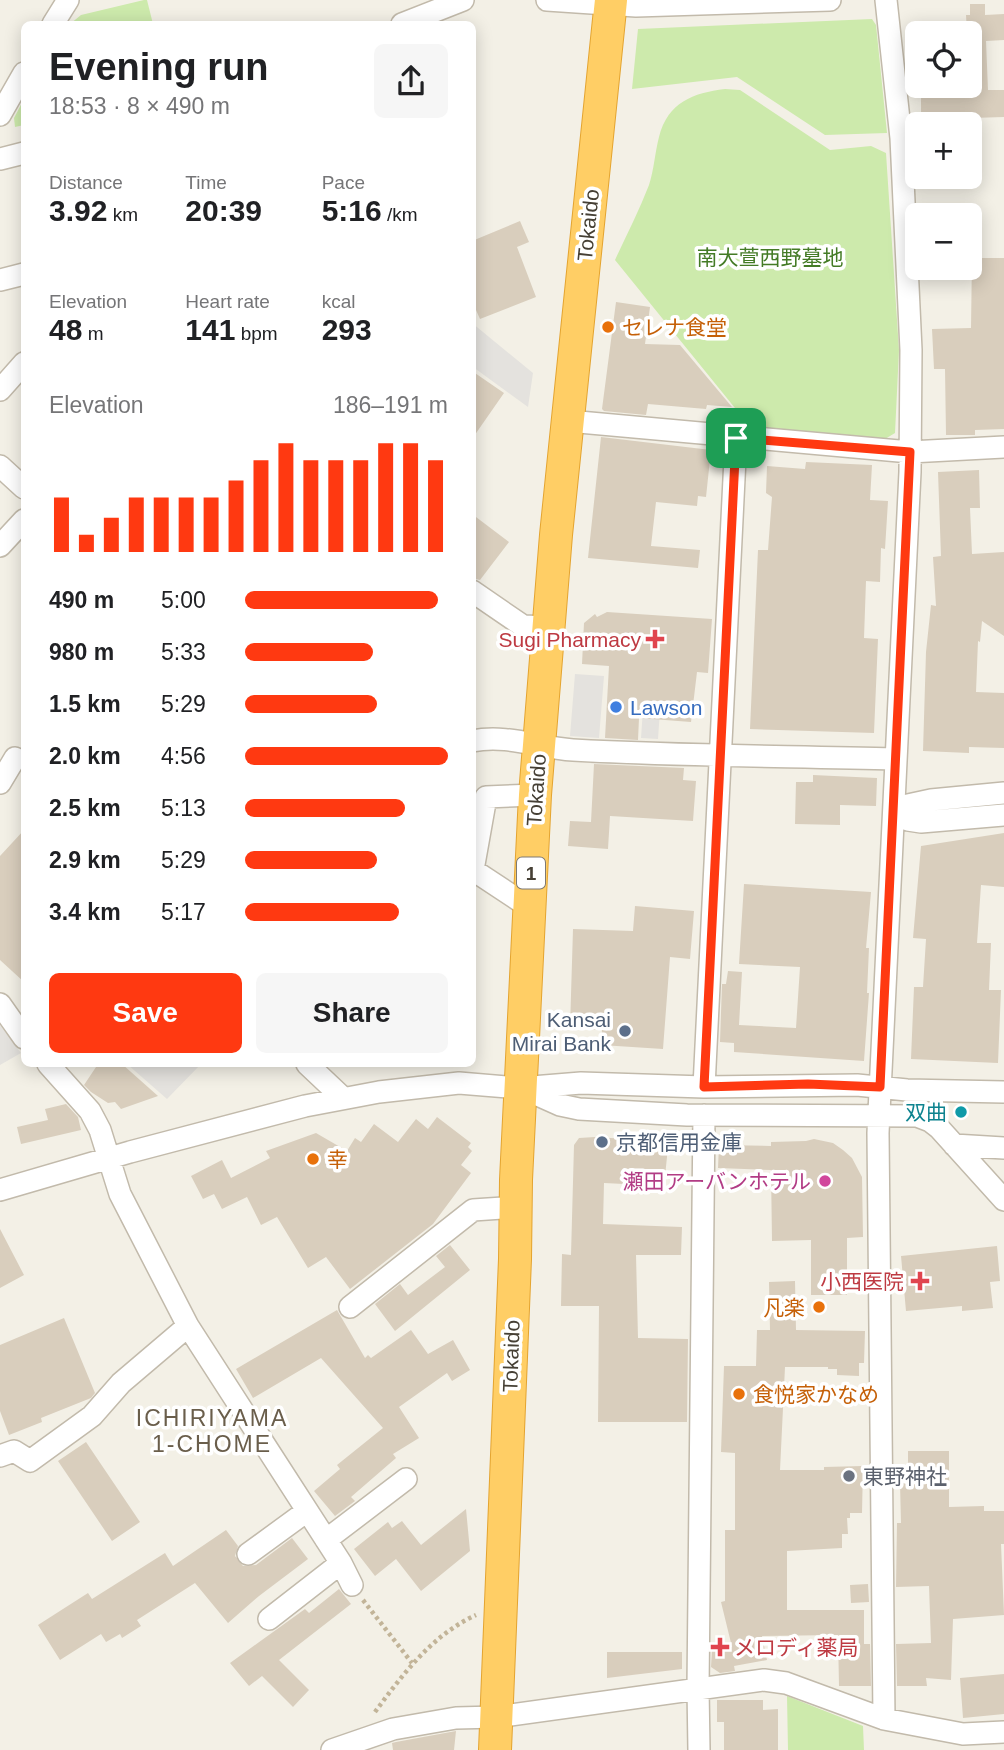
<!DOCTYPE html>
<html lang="en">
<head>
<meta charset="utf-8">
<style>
  body { margin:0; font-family:Helvetica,"Noto Sans JP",sans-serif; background:#f6f6f6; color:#202124; height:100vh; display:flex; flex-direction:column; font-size:26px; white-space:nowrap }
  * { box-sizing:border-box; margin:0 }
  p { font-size:23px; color:#757577 }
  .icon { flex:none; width:38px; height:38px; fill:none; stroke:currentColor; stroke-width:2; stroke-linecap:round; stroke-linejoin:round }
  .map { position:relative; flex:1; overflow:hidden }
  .panel { position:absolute; left:21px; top:21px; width:455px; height:1046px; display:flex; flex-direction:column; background:#fff; border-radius:10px; box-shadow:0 4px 18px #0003 }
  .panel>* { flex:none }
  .fabs { position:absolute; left:905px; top:21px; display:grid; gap:14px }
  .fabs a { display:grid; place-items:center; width:77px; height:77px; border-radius:10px; background:#fff; box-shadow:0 4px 18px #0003; font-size:35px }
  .pin { position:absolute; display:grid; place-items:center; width:60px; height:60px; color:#fff; margin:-30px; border-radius:14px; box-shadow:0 4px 10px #0006 }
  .round { display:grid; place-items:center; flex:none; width:74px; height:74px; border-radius:10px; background:#f6f6f6 }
  .overview { display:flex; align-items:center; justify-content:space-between; height:119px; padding:0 28px }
  h1 { font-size:38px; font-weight:700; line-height:52px }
  .stats { display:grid; grid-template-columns:repeat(3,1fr); gap:10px; height:119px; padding:7px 28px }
  .stats div { display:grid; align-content:center }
  .stats b { font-size:30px; font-weight:700 }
  .stats small { font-size:19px; font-weight:400 }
  .stats p { font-size:19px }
  .chart { height:196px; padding:14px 28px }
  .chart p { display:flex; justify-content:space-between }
  .chart svg { width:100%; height:126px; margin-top:7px; stroke:#ff3911; stroke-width:6 }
  .action { display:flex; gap:14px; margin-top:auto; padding:14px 28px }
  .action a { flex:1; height:80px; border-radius:10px; background:#ff3911; color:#fff; font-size:28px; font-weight:700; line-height:80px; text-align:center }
  .action a+a { background:#f6f6f6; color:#202124 }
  ul { padding:0 28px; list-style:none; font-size:23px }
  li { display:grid; grid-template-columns:112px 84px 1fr; align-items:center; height:52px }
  li i { height:18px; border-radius:9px; background:#ff3911 }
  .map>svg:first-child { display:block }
  .green { fill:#cdeaac }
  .parking { fill:#e4e2de }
  .building { fill:#d9cebd }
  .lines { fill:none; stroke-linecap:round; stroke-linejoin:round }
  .minor-casing { stroke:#c2baab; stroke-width:24 }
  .highway-casing { stroke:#e4a430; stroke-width:34 }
  .path { stroke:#c2b498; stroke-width:4.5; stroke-dasharray:3.5 3.5; stroke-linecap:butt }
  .minor { stroke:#fff; stroke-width:21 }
  .highway { stroke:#ffce65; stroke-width:32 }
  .route-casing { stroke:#fff; stroke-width:14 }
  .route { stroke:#ff3911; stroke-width:9 }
  .food-dot { fill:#e8710a; stroke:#fff; stroke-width:2.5 }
  .health-dot { fill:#e0444e; stroke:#fff; stroke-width:2.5 }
  .shop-dot { fill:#3f7fe0; stroke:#fff; stroke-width:2.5 }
  .service-dot { fill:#5c6f8a; stroke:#fff; stroke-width:2.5 }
  .culture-dot { fill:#0f9aa8; stroke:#fff; stroke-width:2.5 }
  .hotel-dot { fill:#d1479c; stroke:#fff; stroke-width:2.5 }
  .worship-dot { fill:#6b7280; stroke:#fff; stroke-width:2.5 }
  .labels { text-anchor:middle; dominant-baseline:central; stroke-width:7; stroke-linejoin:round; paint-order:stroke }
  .shield { fill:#fff; stroke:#7e7972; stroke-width:2 }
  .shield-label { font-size:19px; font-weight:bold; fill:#464035 }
  .street-label { font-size:21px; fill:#464035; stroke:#fff }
  .park-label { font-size:21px; fill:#447b26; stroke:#fff }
  .food-label { font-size:21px; fill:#c56008; stroke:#fff; text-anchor:start }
  .health-label { font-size:21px; fill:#be3a42; stroke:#fff; text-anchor:end }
  .shop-label { font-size:21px; fill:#366cbe; stroke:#fff; text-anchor:start }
  .service-label { font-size:21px; fill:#4e5e75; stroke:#fff; text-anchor:end }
  .culture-label { font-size:21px; fill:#0d838f; stroke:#fff; text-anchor:end }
  .hotel-label { font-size:21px; fill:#b23c85; stroke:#fff; text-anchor:end }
  .worship-label { font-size:21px; fill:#5b616d; stroke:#fff; text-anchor:start }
  .neighbourhood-label { font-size:23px; letter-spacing:2px; fill:#6a5e4b; stroke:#fff }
</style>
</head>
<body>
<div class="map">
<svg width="1004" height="1750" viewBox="0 0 1004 1750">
  <rect width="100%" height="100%" fill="#f3f0e6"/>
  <path class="green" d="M144,0H147L153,24H70L81,15Z
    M872,19L876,25L887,133L825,135L737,77L632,89L638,29Z
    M725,89L740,90L830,150L871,146L886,153L899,350L895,433L885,439L752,429L615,260C626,236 639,211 649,185C654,170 655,152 659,137C668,102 693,93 725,89Z
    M24,99V125L15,127L14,118Z
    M787,1696L863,1726L864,1750H788Z"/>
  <path class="parking" d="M472,323L533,373L528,407L473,367Z
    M575,674L604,676L599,738L570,736Z
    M645,680L662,681L658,739L641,738Z
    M0,1025L21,1053L0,1065Z
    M127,1064H201L167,1099Z"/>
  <path class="building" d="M970,4H985V15L1004,14V40L986,41L988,90H1004V117L971,118L972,124H921V91H970V33H967L966,15H970Z
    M520,221L529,242L517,247L536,297L480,319L472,301V241Z
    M972,258H1004V429L975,430V435H946L945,369H934L932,329L971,328Z
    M616,302L650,307L645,344L680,345L732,407L707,405L706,409L648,404L646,415L604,411L602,409Z
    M472,371L504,393L472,439Z
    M601,437L711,450L706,497L698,496L697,506L656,502L651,546L700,550L698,568L588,558Z
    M806,462L872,465L870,500L888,501L885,549L881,548L880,582L866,581L864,638L878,639L874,733L750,729L758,550H768L772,497L766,493L767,466L805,469Z
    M979,470L980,508H970L972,554L1004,552V636L982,621L980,642L978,641L976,692L1004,693V748L969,747V753L923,751L926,652L931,605L936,606L933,557L941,556L938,472Z
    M472,514L509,542L480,580L472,578Z
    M607,612L712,619L708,673L697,672L691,722L639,718L638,740L605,738L609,666L582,664L584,623L595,614L597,617Z
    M594,764L684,768L683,780L696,781L693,821L610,816L608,849L568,846L570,821L591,822Z
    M813,775L877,778L876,806L840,805V825L795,824L796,782H813Z
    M24,830V982L0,960V856Z
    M1004,833V887L981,885L977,943H991L989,990H1001L998,1063L911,1059L914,987H923L926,939L913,938L921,846Z
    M744,884L871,892L866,948H869L867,993H869L864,1061L734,1052V1043L720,1042L722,984H726L728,971L742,972L739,1025L796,1028L800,967L739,964Z
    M635,906L694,911L690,959L670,957L663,1049L601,1045L602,1030L570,1028L573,929L633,931Z
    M98,1064H122L158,1096L121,1109L115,1102L108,1103L91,1092L84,1085Z
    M66,1104L78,1117L81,1130L21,1144L17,1127L48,1120L45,1109Z
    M437,1117L471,1143L468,1147L472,1151L461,1165L471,1173L433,1224L350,1289L326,1257L308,1268L277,1217L261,1225L247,1197L222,1209L214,1194L203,1199L191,1176L222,1160L231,1178L270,1158L266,1151L316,1133L347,1151L355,1138L361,1142L374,1124L398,1142L416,1119L428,1129Z
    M595,1137L657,1141V1145L668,1147L664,1186L604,1183L603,1224L682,1227L681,1255H636L638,1338L688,1339L687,1422H598L599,1306H561L562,1254L571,1255L574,1145L579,1138Z
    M814,1139L833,1143L843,1150L852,1158L862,1177L863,1237L847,1238V1295H811V1240L772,1241L771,1170L718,1168L719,1145L771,1146V1142L806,1141Z
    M0,1229L24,1275L0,1288Z
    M450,1245L470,1270L395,1331L375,1304L400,1284L408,1295L445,1267L436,1256Z
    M997,1246L1000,1281L990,1282L993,1308L962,1311V1306L906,1311L901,1256Z
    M795,1281L796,1330L865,1331L864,1363H859V1376L837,1375V1369H828V1367H785L780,1470H824V1467L863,1466L862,1513H850V1518H847L848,1534H842V1548L787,1551V1610H864V1644H870L871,1686H839L838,1635L762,1636L767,1660L734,1666L735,1671L720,1673L711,1667L712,1650L732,1647L721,1602L725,1601V1530H735V1453L721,1452L724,1366H756L757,1330H770L769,1282Z
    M337,1310L365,1358L368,1355L371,1358L411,1330L428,1354L453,1340L470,1370L452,1381L447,1373L399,1407L419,1438L393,1454L396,1458L351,1497L355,1501L335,1516L314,1491L340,1469L337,1465L383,1428L321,1358L253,1398L236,1369Z
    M64,1318L95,1393L91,1398L41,1418L42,1422L9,1435L0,1411V1345Z
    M86,1442L140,1522L112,1541L58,1461Z
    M908,1451H949V1507L984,1506V1511H1004V1544H1001L1004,1615L953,1619L951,1680L926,1678L927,1686H897L896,1644L931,1643L929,1586L896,1587L897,1523H901L900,1483H908Z
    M466,1509L470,1551L421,1591L396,1559L375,1576L354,1549L388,1522L392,1528L402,1521L421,1545Z
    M226,1530L238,1546L235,1556L243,1566L256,1565L292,1538L308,1559L259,1596L228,1623L195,1583L137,1620L141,1626L122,1638L120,1634L106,1642L101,1634L60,1660L38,1625L88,1593L92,1599L165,1553L173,1566Z
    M868,1584L869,1602L851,1603L850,1585Z
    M339,1589L351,1604L279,1660L309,1690L293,1707L262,1676L249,1686L230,1663L305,1609L309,1613Z
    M607,1652H682V1669L607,1678Z
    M1004,1674V1714L963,1718L960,1678Z
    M717,1700H763V1710L778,1709V1750H724V1722H717Z
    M456,1731L454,1750H393L392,1743L396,1742Z"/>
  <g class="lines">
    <defs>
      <path id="minor" d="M547,0L636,6L830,0
        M53,24L68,0
        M402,24L463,0
        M0,115L24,73
        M0,159L24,153
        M0,280L24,274
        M0,390L24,363
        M568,421L910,452L1004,447
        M0,466L24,488
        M0,546L24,520
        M472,591L523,626L550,627
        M472,741C508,734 539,748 573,750C680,756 788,756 895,759
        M0,783L15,758
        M894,808L908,820L921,822L1004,815
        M894,808L931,800L1004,793
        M529,907L473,870L486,797L535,795
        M0,1004L24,1038
        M48,1064L90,1111L100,1130L120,1194L188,1326L341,1563L352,1585
        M307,1064L343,1098
        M704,1087L736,438
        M522,1088L560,1105L579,1109L687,1115L917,1116L930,1121L939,1128L1004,1200
        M954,1145L1004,1148
        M0,1190L130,1152L305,1106L379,1092L459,1083L520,1088L581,1083L704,1087L857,1085L907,1090L1004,1092
        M350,1307L473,1210L516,1207
        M0,1456L14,1451L30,1461L92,1416L121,1383L188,1326
        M326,1540L406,1479
        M248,1554L307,1511
        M269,1619L341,1563
        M884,1719L878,1133L910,472L911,350L901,138L886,0
        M332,1750L393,1729L456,1718L496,1717L764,1680L786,1683L884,1719L963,1734L1004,1732
        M699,1750L698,1688L704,1115"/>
      <path id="highway" d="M495,1750L515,1259L516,1180L535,795L556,535L611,0"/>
    </defs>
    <use href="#minor" class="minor-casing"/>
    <use href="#highway" class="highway-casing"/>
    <path class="path" d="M363,1600L412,1663
      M375,1712C403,1674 432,1635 476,1615"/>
    <use href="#minor" class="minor"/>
    <use href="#highway" class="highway"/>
  </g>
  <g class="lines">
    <defs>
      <path id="route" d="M736,438L910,452L880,1087L808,1084L704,1087Z"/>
    </defs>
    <use href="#route" class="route-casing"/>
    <use href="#route" class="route"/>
  </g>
  <g class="food-dot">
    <circle cx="608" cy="327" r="7"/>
    <circle cx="313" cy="1159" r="7"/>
    <circle cx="819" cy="1307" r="7"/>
    <circle cx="739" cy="1394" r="7"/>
  </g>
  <g class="health-dot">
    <path d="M651.5 628.5h7v7h7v7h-7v7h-7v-7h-7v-7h7z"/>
    <path d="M916.5 1270.5h7v7h7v7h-7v7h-7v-7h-7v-7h7z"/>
    <path d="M716.5 1636.5h7v7h7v7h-7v7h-7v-7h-7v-7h7z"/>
  </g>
  <circle class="shop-dot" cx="616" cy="707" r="7"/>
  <g class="service-dot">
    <circle cx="625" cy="1031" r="7"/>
    <circle cx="602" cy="1142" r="7"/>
  </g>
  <circle class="culture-dot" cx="961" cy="1112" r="7"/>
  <circle class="hotel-dot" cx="825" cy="1181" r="7"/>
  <circle class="worship-dot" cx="849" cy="1476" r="7"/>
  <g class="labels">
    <rect class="shield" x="517" y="857.5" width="28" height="31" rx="5"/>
    <g class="shield-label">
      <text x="531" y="873">1</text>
    </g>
    <g class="street-label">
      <text transform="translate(588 225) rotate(-84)">Tokaido</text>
      <text transform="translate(536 790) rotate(-86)">Tokaido</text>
      <text transform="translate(511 1356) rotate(-88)">Tokaido</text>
    </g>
    <g class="park-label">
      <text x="770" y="257">南大萱西野墓地</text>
    </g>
    <g class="food-label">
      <text x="622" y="327">セレナ食堂</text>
      <text x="327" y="1159">幸</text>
      <text x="805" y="1307" text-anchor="end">凡楽</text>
      <text x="753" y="1394">食悦家かなめ</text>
    </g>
    <g class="health-label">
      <text x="641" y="639">Sugi Pharmacy</text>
      <text x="904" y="1281">小西医院</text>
      <text x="734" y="1647" text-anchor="start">メロディ薬局</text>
    </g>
    <g class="shop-label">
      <text x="630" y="707">Lawson</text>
    </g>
    <g class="service-label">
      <text x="611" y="1019">Kansai<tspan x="611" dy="24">Mirai Bank</tspan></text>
      <text x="616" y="1142" text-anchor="start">京都信用金庫</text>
    </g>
    <g class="culture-label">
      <text x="947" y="1112">双曲</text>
    </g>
    <g class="hotel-label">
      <text x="811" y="1181">瀬田アーバンホテル</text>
    </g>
    <g class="worship-label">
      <text x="863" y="1476">東野神社</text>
    </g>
    <g class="neighbourhood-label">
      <text x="212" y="1418">ICHIRIYAMA<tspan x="212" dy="26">1-CHOME</tspan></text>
    </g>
  </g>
</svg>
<div class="fabs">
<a><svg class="icon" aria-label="locate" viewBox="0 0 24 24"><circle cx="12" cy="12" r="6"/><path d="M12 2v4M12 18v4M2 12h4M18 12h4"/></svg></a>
<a>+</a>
<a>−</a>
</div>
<div class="pin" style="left:736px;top:438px;background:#1e9e55"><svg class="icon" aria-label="arrive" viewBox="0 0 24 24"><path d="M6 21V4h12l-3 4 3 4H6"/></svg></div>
<section class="panel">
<div class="overview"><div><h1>Evening run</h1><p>18:53 · 8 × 490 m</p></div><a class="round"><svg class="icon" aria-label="share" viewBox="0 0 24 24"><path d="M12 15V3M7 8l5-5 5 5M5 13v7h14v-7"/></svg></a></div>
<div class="stats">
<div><p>Distance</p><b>3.92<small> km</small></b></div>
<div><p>Time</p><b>20:39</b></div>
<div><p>Pace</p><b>5:16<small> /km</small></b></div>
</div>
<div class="stats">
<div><p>Elevation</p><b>48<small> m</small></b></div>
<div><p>Heart rate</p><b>141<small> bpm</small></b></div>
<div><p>kcal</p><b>293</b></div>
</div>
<div class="chart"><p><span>Elevation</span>186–191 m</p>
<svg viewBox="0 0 160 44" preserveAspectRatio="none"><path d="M5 44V25M15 44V38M25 44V32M35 44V25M45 44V25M55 44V25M65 44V25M75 44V19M85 44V12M95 44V6M105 44V12M115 44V12M125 44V12M135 44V6M145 44V6M155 44V12"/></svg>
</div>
<ul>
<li><b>490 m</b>5:00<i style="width:95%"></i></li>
<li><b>980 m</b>5:33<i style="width:63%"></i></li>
<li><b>1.5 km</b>5:29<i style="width:65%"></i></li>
<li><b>2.0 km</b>4:56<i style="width:100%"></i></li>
<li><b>2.5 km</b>5:13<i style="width:79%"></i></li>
<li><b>2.9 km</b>5:29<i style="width:65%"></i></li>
<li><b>3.4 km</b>5:17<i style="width:76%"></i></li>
</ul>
<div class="action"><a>Save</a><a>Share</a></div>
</section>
</div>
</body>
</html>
